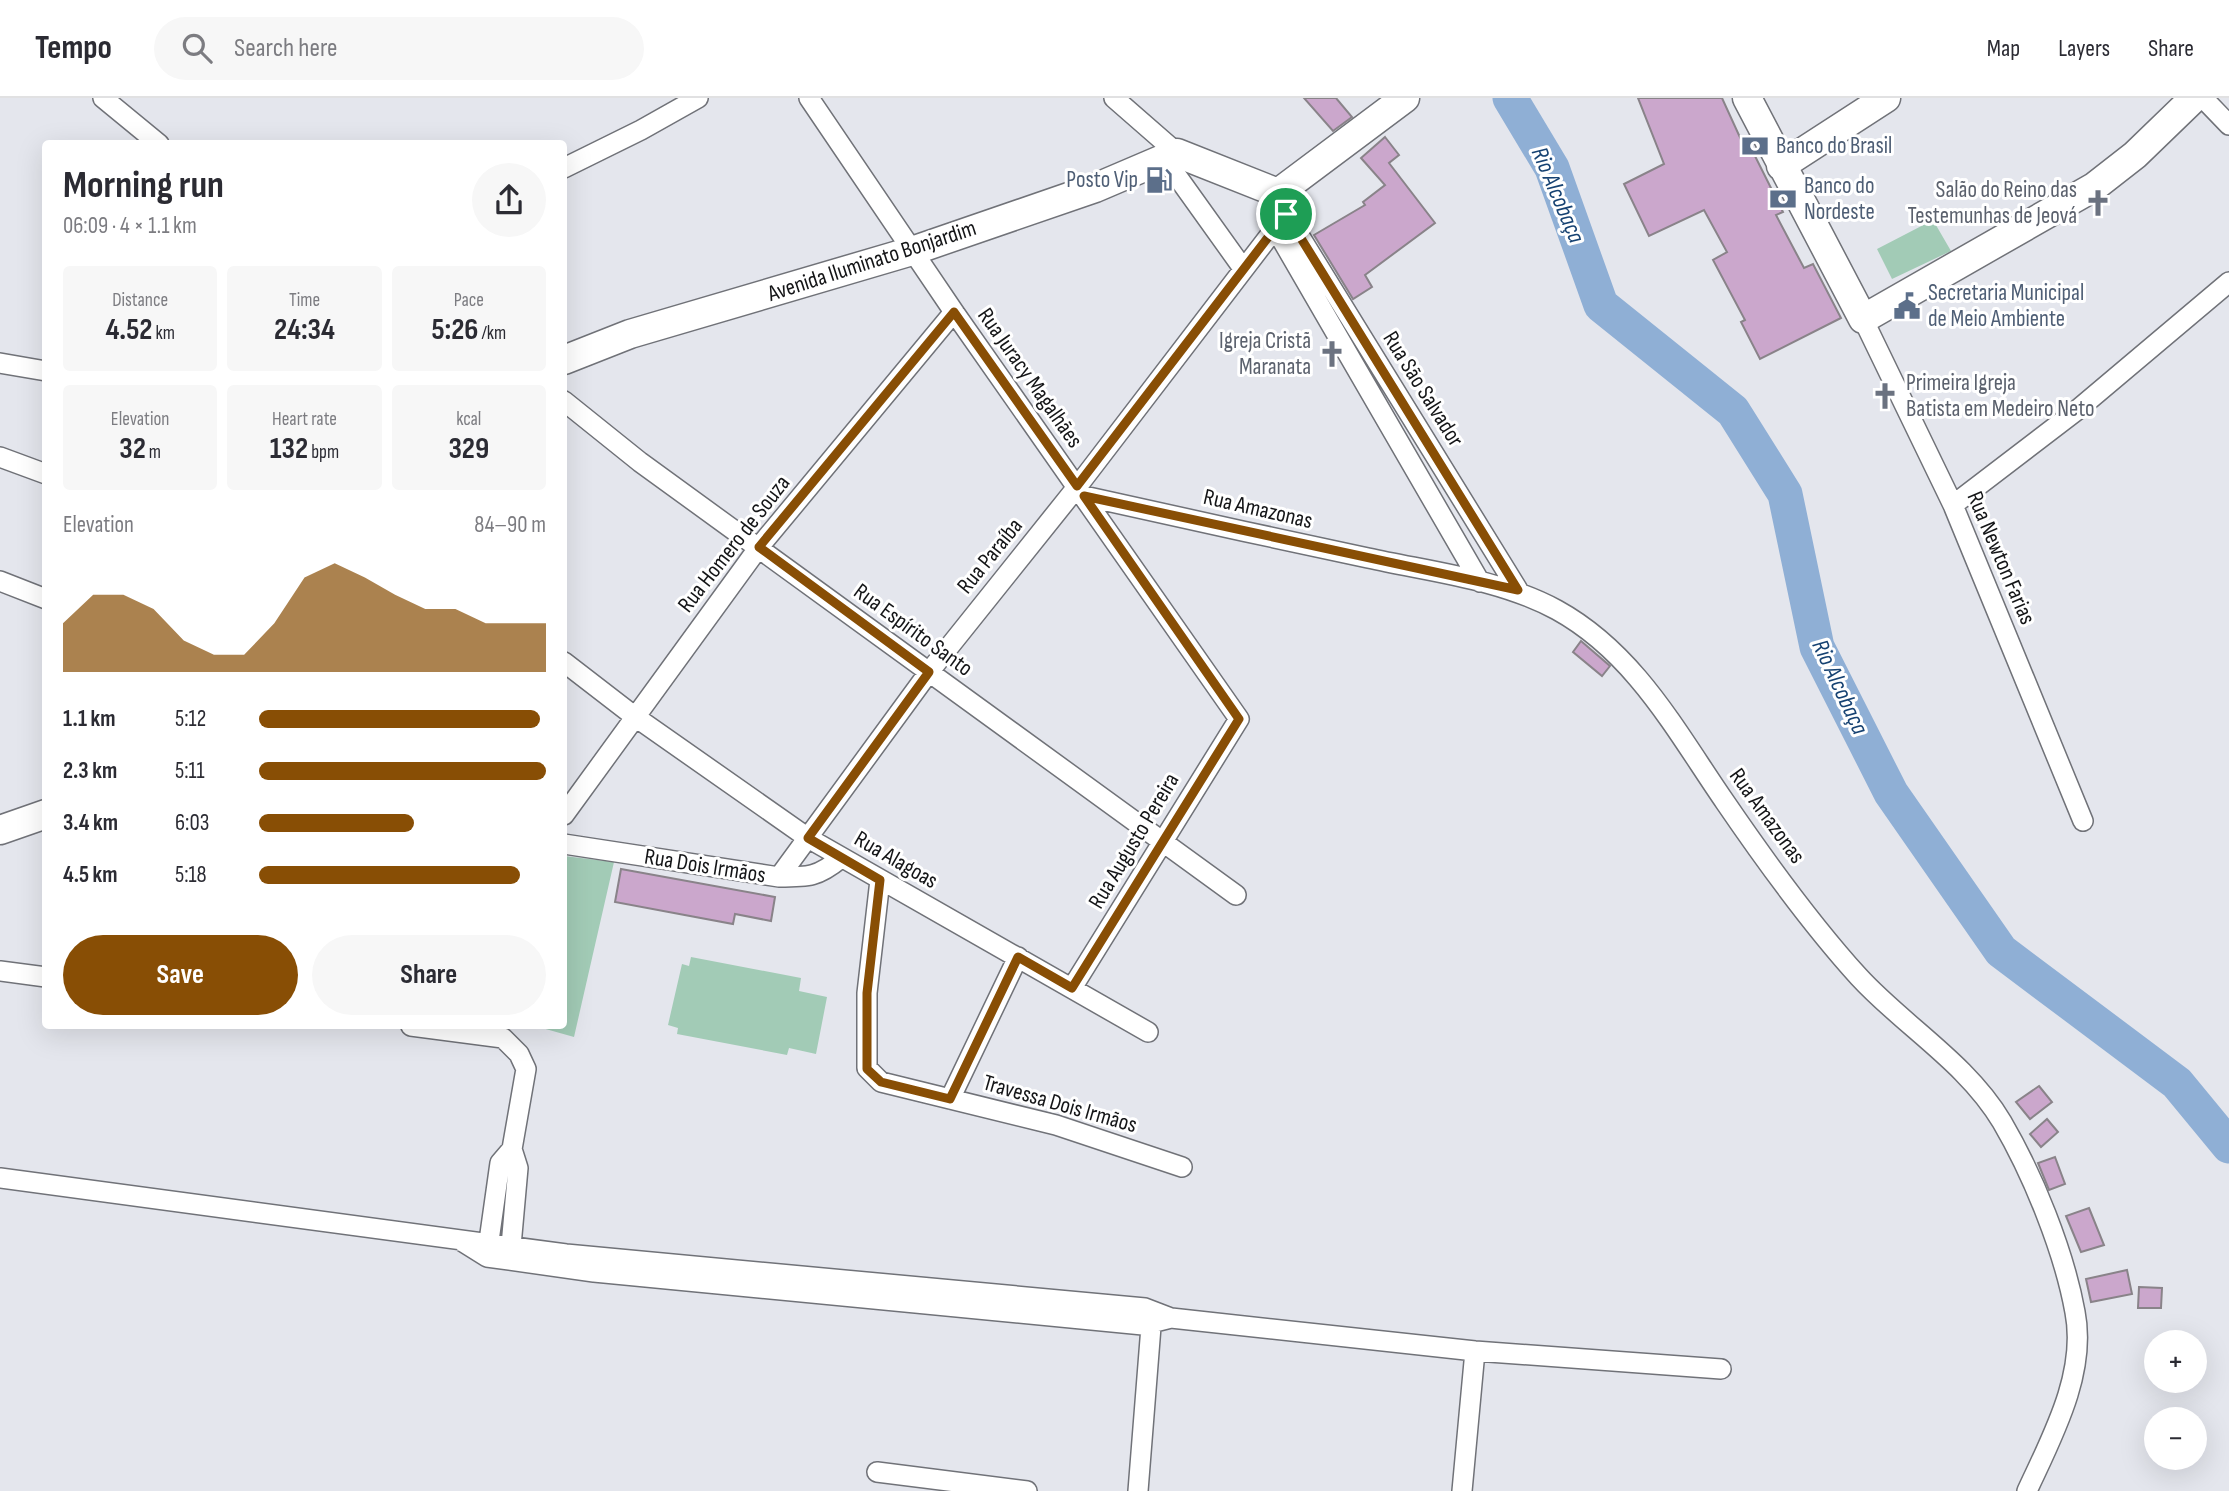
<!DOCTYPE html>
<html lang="en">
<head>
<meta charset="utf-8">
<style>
  body { margin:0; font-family:"Sofia Sans Condensed",sans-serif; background:#f7f7f7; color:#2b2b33; height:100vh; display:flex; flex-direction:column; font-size:26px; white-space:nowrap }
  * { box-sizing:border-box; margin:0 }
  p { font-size:23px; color:#7c7c81 }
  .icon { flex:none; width:38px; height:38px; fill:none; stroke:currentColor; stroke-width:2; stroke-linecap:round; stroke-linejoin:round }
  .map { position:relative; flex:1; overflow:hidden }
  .panel { position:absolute; left:42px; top:42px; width:525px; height:889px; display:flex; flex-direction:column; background:#fff; border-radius:7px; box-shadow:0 7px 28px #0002 }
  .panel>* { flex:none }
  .controls { position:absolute; left:2144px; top:1232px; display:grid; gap:14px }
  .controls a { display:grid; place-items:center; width:63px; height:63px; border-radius:50%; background:#fff; box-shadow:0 7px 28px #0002; font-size:35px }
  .pin { position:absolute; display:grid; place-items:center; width:60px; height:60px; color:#fff; margin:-30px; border:4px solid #fff; border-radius:50%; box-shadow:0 2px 7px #0007 }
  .round { display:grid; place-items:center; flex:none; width:74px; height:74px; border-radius:37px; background:#f7f7f7 }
  .headline { display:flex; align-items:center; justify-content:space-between; height:119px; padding:0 21px }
  h1 { font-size:38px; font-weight:700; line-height:52px }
  .metrics { display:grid; grid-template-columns:repeat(3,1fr); gap:10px; height:119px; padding:7px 21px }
  .metrics div { display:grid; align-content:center; border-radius:7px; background:#f7f7f7; text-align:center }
  .metrics b { font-size:30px; font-weight:700 }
  .metrics small { font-size:19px; font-weight:400 }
  .metrics p { font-size:19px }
  .chart { height:196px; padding:14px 21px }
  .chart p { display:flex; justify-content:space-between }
  .chart svg { width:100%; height:126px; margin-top:7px; fill:#884e05; opacity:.7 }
  .primary-button { display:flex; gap:14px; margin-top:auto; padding:14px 21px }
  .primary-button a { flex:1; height:80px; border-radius:42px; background:#884e05; color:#fff; font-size:28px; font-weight:700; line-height:80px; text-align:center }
  .primary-button a+a { background:#f7f7f7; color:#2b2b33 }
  ul { padding:0 21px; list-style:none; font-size:23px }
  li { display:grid; grid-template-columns:112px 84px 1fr; align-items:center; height:52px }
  li i { height:18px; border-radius:9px; background:#884e05 }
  header { display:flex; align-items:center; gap:42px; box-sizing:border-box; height:98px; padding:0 35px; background:#fff; border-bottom:2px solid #e1e1e2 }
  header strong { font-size:33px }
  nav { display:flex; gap:38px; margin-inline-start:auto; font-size:24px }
  .search { width:490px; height:63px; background:#f7f7f7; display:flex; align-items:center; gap:18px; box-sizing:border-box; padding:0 24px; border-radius:38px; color:#7c7c81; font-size:26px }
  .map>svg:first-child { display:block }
  .green { fill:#a2cbb6 }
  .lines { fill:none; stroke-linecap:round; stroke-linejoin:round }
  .river { stroke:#8fafd5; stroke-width:35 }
  .building { fill:#cba7cc; stroke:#898389; stroke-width:2 }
  .street-casing { stroke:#707278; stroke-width:22 }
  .secondary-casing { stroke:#707278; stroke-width:31 }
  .street { stroke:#fff; stroke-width:19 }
  .secondary { stroke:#fff; stroke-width:28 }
  .route-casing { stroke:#fff; stroke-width:14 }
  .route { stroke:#884e05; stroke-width:9 }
  .labels { text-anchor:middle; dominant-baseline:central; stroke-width:6; stroke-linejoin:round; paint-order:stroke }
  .service-label { font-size:23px; fill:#4e5e75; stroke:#fff; text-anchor:start }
  .worship-label { font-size:23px; fill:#5b616d; stroke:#fff; text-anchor:end }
  .street-label { font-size:23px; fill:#141517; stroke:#fff }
  .water-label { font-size:24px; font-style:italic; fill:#164272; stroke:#fff }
</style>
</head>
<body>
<header>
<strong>Tempo</strong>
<div class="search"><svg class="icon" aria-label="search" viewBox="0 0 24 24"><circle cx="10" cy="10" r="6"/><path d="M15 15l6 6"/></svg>Search here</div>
<nav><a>Map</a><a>Layers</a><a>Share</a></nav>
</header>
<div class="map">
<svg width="2229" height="1393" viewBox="0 0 2229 1393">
  <rect width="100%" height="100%" fill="#e4e6ed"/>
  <path class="green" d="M1933,122L1951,153L1892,181L1877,151Z
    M564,758L614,764L574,939L535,928H564Z
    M691,859L801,880L799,893L827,899L816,956L789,950L787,957L677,936L678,930L668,927L682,866L689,868Z"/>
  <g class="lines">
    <path class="river" d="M1510,0L1552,70L1601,207L1733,313L1785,396L1817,549L1891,695L2001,853L2177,985L2229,1048"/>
  </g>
  <path class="building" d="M1304,0H1336L1352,19L1333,33Z
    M1638,0H1722L1743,46L1748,44L1783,114L1776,117L1804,170L1813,166L1841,220L1760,261L1741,224L1745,222L1713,162L1727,154L1704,112L1649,138L1624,86L1664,66Z
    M1385,39L1399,57L1389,65L1435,125L1365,177L1372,189L1353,201L1314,137L1365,107L1363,104L1385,87L1361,60Z
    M1581,543L1610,568L1602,578L1573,554Z
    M621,771L775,799L771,823L735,816L733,826L615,804Z
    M2039,988L2052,1004L2030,1021L2016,1004Z
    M2047,1021L2058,1034L2041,1049L2030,1036Z
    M2055,1059L2065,1086L2049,1092L2038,1065Z
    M2089,1110L2104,1147L2081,1154L2066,1118Z
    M2127,1172L2132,1196L2091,1204L2086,1181Z
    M2139,1189L2162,1190L2161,1210H2138Z"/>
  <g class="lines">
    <defs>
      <path id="street" d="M103,0L159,46
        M809,0L954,214L1239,621L1072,890
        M1114,0L1177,55
        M2203,0L2229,27
        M1164,60L1242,169
        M564,70L641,32L698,0
        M1286,116L1518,492
        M1275,130L1480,484
        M1863,221L1953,407L2083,723
        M0,265L46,273
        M564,303L640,364L1236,797
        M0,359L46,376
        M1084,398C1179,419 1273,440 1368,460C1431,474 1500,481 1557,512C1635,555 1676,633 1725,704C1766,764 1810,825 1859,879C1904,928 1967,965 2002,1024C2033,1077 2064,1153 2075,1214C2087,1275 2052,1339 2027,1393
        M1953,407L2076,313L2229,184
        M0,483L46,501
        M564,564L634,618L808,740L1148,934
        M564,717L759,449L954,214
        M564,746L779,779C809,779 818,779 841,760
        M779,779L929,574L1077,389L1286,116L1278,95
        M880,782L867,895V970L881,984L1056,1027L1182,1069
        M0,873L46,879
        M411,928L503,940
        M503,940L519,956L526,971L512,1051L518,1070L510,1159
        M950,1001L1018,859
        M0,1080L566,1156L1145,1210L1171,1220L1475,1253L1721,1271
        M463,1144L487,1159L594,1174L1143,1227L1171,1220
        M487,1157L500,1065L512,1051
        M877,1374L1027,1393
        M1138,1393L1152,1216
        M1462,1393L1475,1253"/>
      <path id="secondary" d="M1747,0L1863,221L2094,89L2135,57L2194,0
        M1781,68L1886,0
        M564,262L630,236L912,153L1095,90L1177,55L1278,95L1405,0
        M0,732L46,716"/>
    </defs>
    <use href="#street" class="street-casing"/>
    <use href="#secondary" class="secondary-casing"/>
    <use href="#street" class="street"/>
    <use href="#secondary" class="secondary"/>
  </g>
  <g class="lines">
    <defs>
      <path id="route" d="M1286,116L1518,492L1084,398L1239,621L1072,890L1018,859L950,1001L881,984L867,971V895L880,782L808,740L929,574L759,449L954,214L1077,388Z"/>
    </defs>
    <use href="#route" class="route-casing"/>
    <use href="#route" class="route"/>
  </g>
  <defs>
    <symbol id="bank-bare" viewBox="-9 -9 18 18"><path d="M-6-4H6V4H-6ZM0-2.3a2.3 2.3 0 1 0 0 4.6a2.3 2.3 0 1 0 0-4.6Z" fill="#5c6f8a" stroke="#fff" stroke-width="2.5" paint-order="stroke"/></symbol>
    <symbol id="fuel-bare" viewBox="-9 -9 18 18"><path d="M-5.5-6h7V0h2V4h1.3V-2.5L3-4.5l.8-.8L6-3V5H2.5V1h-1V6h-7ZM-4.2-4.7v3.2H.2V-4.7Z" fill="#5c6f8a" stroke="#fff" stroke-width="2.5" paint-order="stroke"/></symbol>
    <symbol id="church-bare" viewBox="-9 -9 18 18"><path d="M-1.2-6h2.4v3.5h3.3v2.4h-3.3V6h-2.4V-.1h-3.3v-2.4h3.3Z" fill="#6b7280" stroke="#fff" stroke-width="2.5" paint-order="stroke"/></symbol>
    <symbol id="civic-bare" viewBox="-9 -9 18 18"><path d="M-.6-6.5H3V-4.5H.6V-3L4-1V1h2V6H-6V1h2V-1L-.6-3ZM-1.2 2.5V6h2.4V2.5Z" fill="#5c6f8a" stroke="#fff" stroke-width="2.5" paint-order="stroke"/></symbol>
  </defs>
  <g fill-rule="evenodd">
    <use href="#bank-bare" x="1736" y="29" width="38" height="38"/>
    <use href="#fuel-bare" x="1140" y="63" width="38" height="38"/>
    <use href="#bank-bare" x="1764" y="82" width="38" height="38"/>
    <use href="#church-bare" x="2079" y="86" width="38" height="38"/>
    <use href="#civic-bare" x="1888" y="189" width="38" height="38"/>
    <use href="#church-bare" x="1313" y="237" width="38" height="38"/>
    <use href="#church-bare" x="1866" y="279" width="38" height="38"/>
  </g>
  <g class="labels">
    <g class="service-label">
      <text x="1776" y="48">Banco do Brasil</text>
      <text x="1138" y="82" text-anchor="end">Posto Vip</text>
      <text x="1804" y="88">Banco do<tspan x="1804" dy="26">Nordeste</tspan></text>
      <text x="1928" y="195">Secretaria Municipal<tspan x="1928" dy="26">de Meio Ambiente</tspan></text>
    </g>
    <g class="worship-label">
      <text x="2077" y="92">Salão do Reino das<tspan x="2077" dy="26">Testemunhas de Jeová</tspan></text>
      <text x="1311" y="243">Igreja Cristã<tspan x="1311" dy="26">Maranata</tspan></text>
      <text x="1906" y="285" text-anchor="start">Primeira Igreja<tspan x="1906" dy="26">Batista em Medeiro Neto</tspan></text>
    </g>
    <g class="street-label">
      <text transform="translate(872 163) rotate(-18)">Avenida Iluminato Bonjardim</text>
      <text transform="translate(1030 280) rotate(55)">Rua Juracy Magalhães</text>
      <text transform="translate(1423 291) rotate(58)">Rua São Salvador</text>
      <text transform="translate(1258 411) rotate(13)">Rua Amazonas</text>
      <text transform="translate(734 446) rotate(-52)">Rua Homero de Souza</text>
      <text transform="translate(990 458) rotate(-51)">Rua Paraíba</text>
      <text transform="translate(2001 460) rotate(67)">Rua Newton Farias</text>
      <text transform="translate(913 532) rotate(36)">Rua Espírito Santo</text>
      <text transform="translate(1767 718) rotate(54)">Rua Amazonas</text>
      <text transform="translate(1134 743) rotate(-59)">Rua Augusto Pereira</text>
      <text transform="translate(896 762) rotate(30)">Rua Alagoas</text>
      <text transform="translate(705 768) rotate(9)">Rua Dois Irmãos</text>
      <text transform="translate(1060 1006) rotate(16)">Travessa Dois Irmãos</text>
    </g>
    <g class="water-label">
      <text transform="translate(1558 97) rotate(67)">Rio Alcobaça</text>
      <text transform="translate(1840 589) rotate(65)">Rio Alcobaça</text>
    </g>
  </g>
</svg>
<div class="controls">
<a>+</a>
<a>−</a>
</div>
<div class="pin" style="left:1286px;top:116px;background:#1e9e55"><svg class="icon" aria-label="arrive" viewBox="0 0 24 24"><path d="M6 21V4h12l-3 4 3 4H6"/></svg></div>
<section class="panel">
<div class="headline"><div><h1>Morning run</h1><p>06:09 · 4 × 1.1 km</p></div><a class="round"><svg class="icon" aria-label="share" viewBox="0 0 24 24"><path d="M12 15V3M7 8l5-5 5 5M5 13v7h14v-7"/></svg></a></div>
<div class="metrics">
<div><p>Distance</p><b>4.52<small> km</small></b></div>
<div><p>Time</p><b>24:34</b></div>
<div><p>Pace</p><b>5:26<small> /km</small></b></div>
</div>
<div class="metrics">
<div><p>Elevation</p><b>32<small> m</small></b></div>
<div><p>Heart rate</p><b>132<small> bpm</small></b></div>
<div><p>kcal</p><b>329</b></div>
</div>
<div class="chart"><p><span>Elevation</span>84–90 m</p>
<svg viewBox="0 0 160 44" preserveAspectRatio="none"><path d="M0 44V27L10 17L20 17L30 22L40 33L50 38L60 38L70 27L80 11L90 6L100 11L110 17L120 22L130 22L140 27L150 27L160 27V44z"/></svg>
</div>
<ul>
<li><b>1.1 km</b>5:12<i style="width:98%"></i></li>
<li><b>2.3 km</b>5:11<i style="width:100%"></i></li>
<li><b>3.4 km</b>6:03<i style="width:54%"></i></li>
<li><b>4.5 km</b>5:18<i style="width:91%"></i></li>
</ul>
<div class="primary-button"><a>Save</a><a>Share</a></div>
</section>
</div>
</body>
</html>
